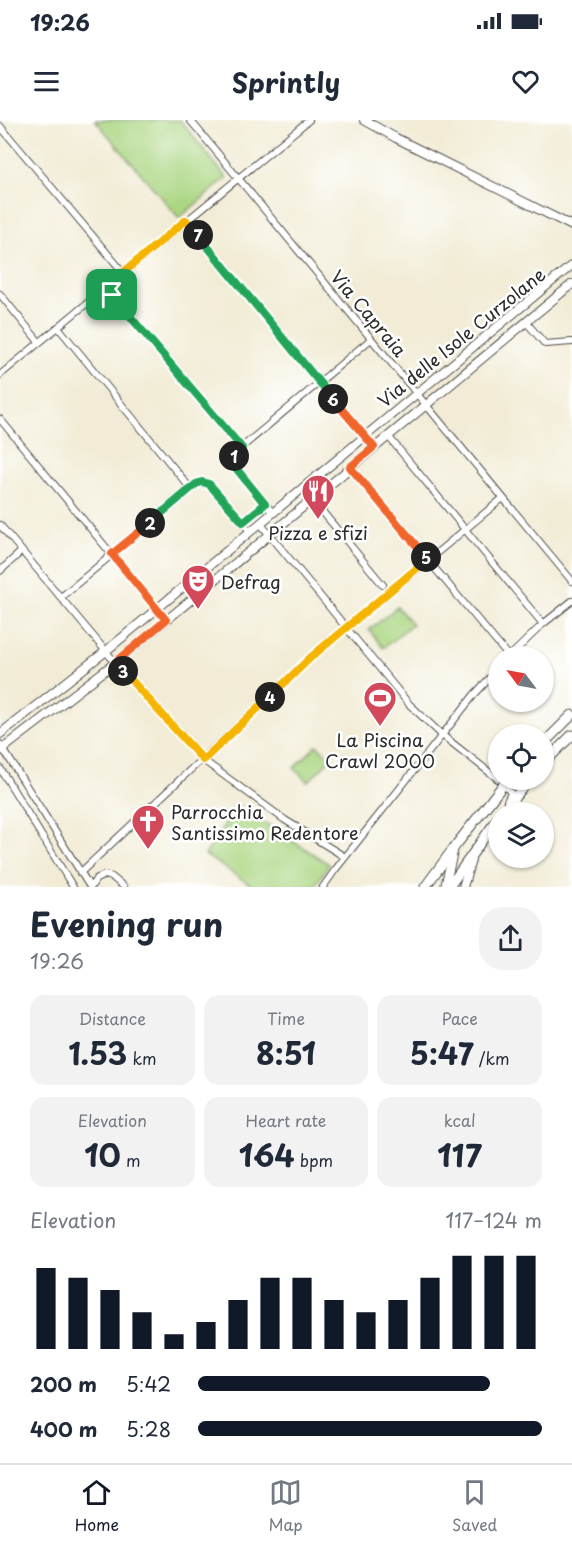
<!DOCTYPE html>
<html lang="en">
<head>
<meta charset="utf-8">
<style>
  body { margin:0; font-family:"Playpen Sans",sans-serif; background:#f2f2f3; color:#1f2937; height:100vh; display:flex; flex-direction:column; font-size:22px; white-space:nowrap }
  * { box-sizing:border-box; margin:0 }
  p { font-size:20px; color:#747a83 }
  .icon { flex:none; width:33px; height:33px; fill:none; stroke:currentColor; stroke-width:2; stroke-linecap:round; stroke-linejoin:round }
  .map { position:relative; height:767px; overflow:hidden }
  .side { display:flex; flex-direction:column; background:#fff; flex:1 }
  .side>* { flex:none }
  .needle { width:39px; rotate:302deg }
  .buttons { position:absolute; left:488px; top:526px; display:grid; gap:12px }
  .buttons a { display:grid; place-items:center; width:66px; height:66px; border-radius:50%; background:#fff; box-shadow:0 2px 4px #0004; font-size:30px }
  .pin { position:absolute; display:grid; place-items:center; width:51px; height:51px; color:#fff; margin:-26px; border-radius:12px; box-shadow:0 3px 9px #0006 }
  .km { position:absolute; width:30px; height:30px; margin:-15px; border-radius:50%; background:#222; color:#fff; font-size:16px; line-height:30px; text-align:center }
  .round { display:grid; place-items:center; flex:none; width:63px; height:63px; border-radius:24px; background:#f2f2f3 }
  .head { display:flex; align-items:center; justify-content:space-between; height:102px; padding:0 30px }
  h1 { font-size:33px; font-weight:700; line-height:45px }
  .metrics { display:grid; grid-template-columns:repeat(3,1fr); gap:9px; height:102px; padding:6px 30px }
  .metrics div { display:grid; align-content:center; border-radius:15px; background:#f2f2f3; text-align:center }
  .metrics b { font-size:30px; font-weight:700 }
  .metrics small { font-size:16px; font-weight:400 }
  .metrics p { font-size:16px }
  .chart { height:168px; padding:12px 30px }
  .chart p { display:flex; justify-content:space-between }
  .chart svg { width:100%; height:108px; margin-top:6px; stroke:#111827; stroke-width:6 }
  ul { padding:0 30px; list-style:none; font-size:20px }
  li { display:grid; grid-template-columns:96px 72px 1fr; align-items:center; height:45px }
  li i { height:15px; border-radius:8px; background:#111827 }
  .status { display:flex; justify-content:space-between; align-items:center; height:42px; padding:0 30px; background:#fff; direction:ltr }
  .status svg { height:16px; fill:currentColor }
  header { display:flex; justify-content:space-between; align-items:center; height:78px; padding:0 30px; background:#fff; font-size:27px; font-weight:700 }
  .dock { display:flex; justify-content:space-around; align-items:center; height:84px; border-top:2px solid #e0e1e3; background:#fff; font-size:16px; color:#747a83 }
  .dock a { display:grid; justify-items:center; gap:3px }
  .dock .selected { color:#111827 }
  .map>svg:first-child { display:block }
  .green { fill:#abd682; stroke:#6b8056; stroke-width:1.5 }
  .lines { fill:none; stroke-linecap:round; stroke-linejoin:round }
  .minor-casing { stroke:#494845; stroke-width:8 }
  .tertiary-casing { stroke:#494845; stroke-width:10 }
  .primary-casing { stroke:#494845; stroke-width:11 }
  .minor { stroke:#fff; stroke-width:6 }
  .tertiary { stroke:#fff; stroke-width:8 }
  .primary { stroke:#fff; stroke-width:9 }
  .split-1-casing { stroke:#fff; stroke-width:12 }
  .split-2-casing { stroke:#fff; stroke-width:12 }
  .split-3-casing { stroke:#fff; stroke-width:12 }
  .split-4-casing { stroke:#fff; stroke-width:12 }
  .split-5-casing { stroke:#fff; stroke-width:12 }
  .split-6-casing { stroke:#fff; stroke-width:12 }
  .split-7-casing { stroke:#fff; stroke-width:12 }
  .split-8-casing { stroke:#fff; stroke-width:12 }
  .split-1 { stroke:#22a559; stroke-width:8 }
  .split-2 { stroke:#22a559; stroke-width:8 }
  .split-3 { stroke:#f0652b; stroke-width:8 }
  .split-4 { stroke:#f5b400; stroke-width:8 }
  .split-5 { stroke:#f5b400; stroke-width:8 }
  .split-6 { stroke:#f0652b; stroke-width:8 }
  .split-7 { stroke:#22a559; stroke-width:8 }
  .split-8 { stroke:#f5b400; stroke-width:8 }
  .labels { text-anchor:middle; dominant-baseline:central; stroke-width:5; stroke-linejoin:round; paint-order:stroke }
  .street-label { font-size:18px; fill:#2b2b2b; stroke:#fff }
  .poi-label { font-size:18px; fill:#2b2b2b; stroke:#fff }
</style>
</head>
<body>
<div class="status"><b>19:26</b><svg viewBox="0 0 49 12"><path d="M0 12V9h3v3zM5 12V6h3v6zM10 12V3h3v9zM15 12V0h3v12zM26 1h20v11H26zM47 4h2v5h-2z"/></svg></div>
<header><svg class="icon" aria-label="menu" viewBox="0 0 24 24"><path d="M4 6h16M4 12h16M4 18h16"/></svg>Sprintly<svg class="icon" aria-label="heart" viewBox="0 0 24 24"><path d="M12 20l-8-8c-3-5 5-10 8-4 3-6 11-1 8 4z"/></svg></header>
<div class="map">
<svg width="572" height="767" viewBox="0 0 572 767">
  <rect width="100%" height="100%" fill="#fff"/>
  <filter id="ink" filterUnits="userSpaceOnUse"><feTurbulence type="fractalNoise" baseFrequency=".0167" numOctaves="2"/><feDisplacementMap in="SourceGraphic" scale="12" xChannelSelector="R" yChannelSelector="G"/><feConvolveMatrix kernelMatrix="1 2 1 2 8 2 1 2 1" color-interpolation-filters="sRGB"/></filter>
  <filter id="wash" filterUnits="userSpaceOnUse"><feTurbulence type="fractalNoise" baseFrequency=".008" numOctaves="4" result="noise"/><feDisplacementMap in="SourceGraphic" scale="24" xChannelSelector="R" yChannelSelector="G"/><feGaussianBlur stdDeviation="1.35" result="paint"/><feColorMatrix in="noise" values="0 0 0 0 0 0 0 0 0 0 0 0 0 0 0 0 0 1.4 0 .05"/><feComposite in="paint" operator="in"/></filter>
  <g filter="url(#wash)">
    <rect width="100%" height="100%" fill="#f2ecd6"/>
    <path class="green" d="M95,0H180L227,58L179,98Z
      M397,487L412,504L383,528L369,510Z
      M317,625L331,638L308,662L294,648Z
      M237,685L329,744L314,767H254L205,735Z"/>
  </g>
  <g filter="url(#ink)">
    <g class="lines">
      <defs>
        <path id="minor" d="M190,0L572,461
          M0,6L123,152
          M186,101L374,327
          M106,167L242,328
          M0,174L39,222
          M526,202L545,224L572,222
          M58,207L191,369
          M0,255L309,0
          M0,299L166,500
          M388,316L543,504
          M350,347L509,537
          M312,379L383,465
          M272,392L235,347L233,342L235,333L371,219
          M243,402L265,384
          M260,403L409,584L442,615L498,659
          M0,405L119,547L203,640L285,700L345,737
          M0,451L22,431
          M61,477L198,363L209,364L250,411
          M509,537L543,504L572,481
          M0,624L90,767
          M0,648L73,767
          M503,663L511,673L507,681
          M80,753L310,538L503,378
          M91,767L96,759L105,755L112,757L124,767
          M323,767L335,750L474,575L498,549"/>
        <path id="tertiary" d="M364,0L396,18L572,106
          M0,614L106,531L572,145
          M0,631L116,542L572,164
          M445,767L453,732
          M463,767L471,740"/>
        <path id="primary" d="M543,624L572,595
          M543,644L572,615
          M502,693L529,660
          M425,767L456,725L507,660
          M449,767L498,698"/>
      </defs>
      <use href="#minor" class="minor-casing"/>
      <use href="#tertiary" class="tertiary-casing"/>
      <use href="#primary" class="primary-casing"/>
      <use href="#minor" class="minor"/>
      <use href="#tertiary" class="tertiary"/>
      <use href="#primary" class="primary"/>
    </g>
  </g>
  <g class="lines" filter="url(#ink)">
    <defs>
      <path id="split-1" d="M112,175L242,328L234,336"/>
      <path id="split-2" d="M150,403L196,364L202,362L209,364L243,402L265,384L235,347L233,342L234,336"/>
      <path id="split-3" d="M123,551L116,542L166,500L112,434L150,403"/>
      <path id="split-4" d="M123,551L203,640L270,577"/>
      <path id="split-5" d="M270,577L310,538L428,439L426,437"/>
      <path id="split-6" d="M333,279L374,327L350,347L426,437"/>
      <path id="split-7" d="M198,115L333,279"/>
      <path id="split-8" d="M112,175L106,167L186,100L198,115"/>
    </defs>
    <use href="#split-1" class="split-1-casing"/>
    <use href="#split-2" class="split-2-casing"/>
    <use href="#split-3" class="split-3-casing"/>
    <use href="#split-4" class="split-4-casing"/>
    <use href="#split-5" class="split-5-casing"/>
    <use href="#split-6" class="split-6-casing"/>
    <use href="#split-7" class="split-7-casing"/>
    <use href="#split-8" class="split-8-casing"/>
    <use href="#split-1" class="split-1"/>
    <use href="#split-2" class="split-2"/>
    <use href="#split-3" class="split-3"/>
    <use href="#split-4" class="split-4"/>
    <use href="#split-5" class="split-5"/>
    <use href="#split-6" class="split-6"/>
    <use href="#split-7" class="split-7"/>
    <use href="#split-8" class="split-8"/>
  </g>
  <defs>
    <symbol id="restaurant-pin" viewBox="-11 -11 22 30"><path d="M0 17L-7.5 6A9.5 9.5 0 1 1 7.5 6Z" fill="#d1495b" stroke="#fff"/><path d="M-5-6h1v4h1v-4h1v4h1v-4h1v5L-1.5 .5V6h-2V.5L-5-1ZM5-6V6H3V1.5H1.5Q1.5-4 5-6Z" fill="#fff"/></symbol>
    <symbol id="theatre-pin" viewBox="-11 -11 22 30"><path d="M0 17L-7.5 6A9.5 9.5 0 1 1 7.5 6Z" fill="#d1495b" stroke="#fff"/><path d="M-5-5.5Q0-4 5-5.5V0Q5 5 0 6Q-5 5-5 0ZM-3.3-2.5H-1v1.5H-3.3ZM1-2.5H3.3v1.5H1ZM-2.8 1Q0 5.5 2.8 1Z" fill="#fff"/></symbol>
    <symbol id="stadium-pin" viewBox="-11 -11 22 30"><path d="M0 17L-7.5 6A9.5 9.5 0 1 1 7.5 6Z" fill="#d1495b" stroke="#fff"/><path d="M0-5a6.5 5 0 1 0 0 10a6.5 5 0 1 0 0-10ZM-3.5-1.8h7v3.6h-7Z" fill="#fff"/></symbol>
    <symbol id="church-pin" viewBox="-11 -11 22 30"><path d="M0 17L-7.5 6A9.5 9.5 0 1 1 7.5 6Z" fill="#d1495b" stroke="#fff"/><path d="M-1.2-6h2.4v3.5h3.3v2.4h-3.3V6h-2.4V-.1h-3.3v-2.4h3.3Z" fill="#fff"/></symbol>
  </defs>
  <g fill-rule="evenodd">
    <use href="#restaurant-pin" x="299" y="352" width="38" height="52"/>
    <use href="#theatre-pin" x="179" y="442" width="38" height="52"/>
    <use href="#stadium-pin" x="361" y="559" width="38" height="52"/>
    <use href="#church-pin" x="129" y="682" width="38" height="52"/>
  </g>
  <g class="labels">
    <g class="street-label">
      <text transform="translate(369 193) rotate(50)">Via Capraia</text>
      <text transform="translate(461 217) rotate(-39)">Via delle Isole Curzolane</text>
    </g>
    <g class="poi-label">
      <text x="318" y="412">Pizza e sfizi</text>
      <text x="221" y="461" text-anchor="start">Defrag</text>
      <text x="380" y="619">La Piscina<tspan x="380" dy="21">Crawl 2000</tspan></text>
      <text x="171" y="691" text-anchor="start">Parrocchia<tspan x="171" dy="21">Santissimo Redentore</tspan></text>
    </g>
  </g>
</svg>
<div class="buttons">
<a><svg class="needle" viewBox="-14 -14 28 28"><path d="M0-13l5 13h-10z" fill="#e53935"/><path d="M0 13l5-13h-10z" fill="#747a83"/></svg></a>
<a><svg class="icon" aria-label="locate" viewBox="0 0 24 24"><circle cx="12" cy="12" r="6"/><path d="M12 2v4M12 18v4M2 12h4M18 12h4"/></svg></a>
<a><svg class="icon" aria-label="layers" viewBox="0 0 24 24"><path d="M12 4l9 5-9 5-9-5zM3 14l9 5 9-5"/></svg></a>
</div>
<div class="pin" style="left:112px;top:175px;background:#1e9e55"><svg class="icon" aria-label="arrive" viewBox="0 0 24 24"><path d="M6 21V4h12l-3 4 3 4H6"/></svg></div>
<b class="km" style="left:234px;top:336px">1</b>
<b class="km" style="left:150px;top:403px">2</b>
<b class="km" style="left:123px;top:551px">3</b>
<b class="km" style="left:270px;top:577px">4</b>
<b class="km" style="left:426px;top:437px">5</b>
<b class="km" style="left:333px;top:279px">6</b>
<b class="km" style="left:198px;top:115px">7</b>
</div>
<section class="side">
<div class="head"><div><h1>Evening run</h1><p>19:26</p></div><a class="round"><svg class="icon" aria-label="share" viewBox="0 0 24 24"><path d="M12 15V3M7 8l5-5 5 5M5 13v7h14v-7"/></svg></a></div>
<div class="metrics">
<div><p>Distance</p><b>1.53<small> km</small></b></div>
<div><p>Time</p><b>8:51</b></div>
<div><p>Pace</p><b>5:47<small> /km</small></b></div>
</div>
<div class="metrics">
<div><p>Elevation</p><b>10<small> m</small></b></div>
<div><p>Heart rate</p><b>164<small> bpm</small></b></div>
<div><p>kcal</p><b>117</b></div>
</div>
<div class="chart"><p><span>Elevation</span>117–124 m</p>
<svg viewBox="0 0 160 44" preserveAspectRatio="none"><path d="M5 44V11M15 44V15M25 44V20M35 44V29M45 44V38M55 44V33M65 44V24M75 44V15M85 44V15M95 44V24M105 44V29M115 44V24M125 44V15M135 44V6M145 44V6M155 44V6"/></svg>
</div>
<ul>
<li><b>200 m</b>5:42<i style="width:85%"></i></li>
<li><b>400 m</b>5:28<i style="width:100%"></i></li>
</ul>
</section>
<nav class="dock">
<a class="selected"><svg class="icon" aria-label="home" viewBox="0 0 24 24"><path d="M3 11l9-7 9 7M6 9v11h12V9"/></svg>Home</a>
<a><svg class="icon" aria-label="map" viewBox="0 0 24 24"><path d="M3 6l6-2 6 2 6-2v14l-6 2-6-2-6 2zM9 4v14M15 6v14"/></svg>Map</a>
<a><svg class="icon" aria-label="saved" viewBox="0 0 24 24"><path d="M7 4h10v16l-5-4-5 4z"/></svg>Saved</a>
</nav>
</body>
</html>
